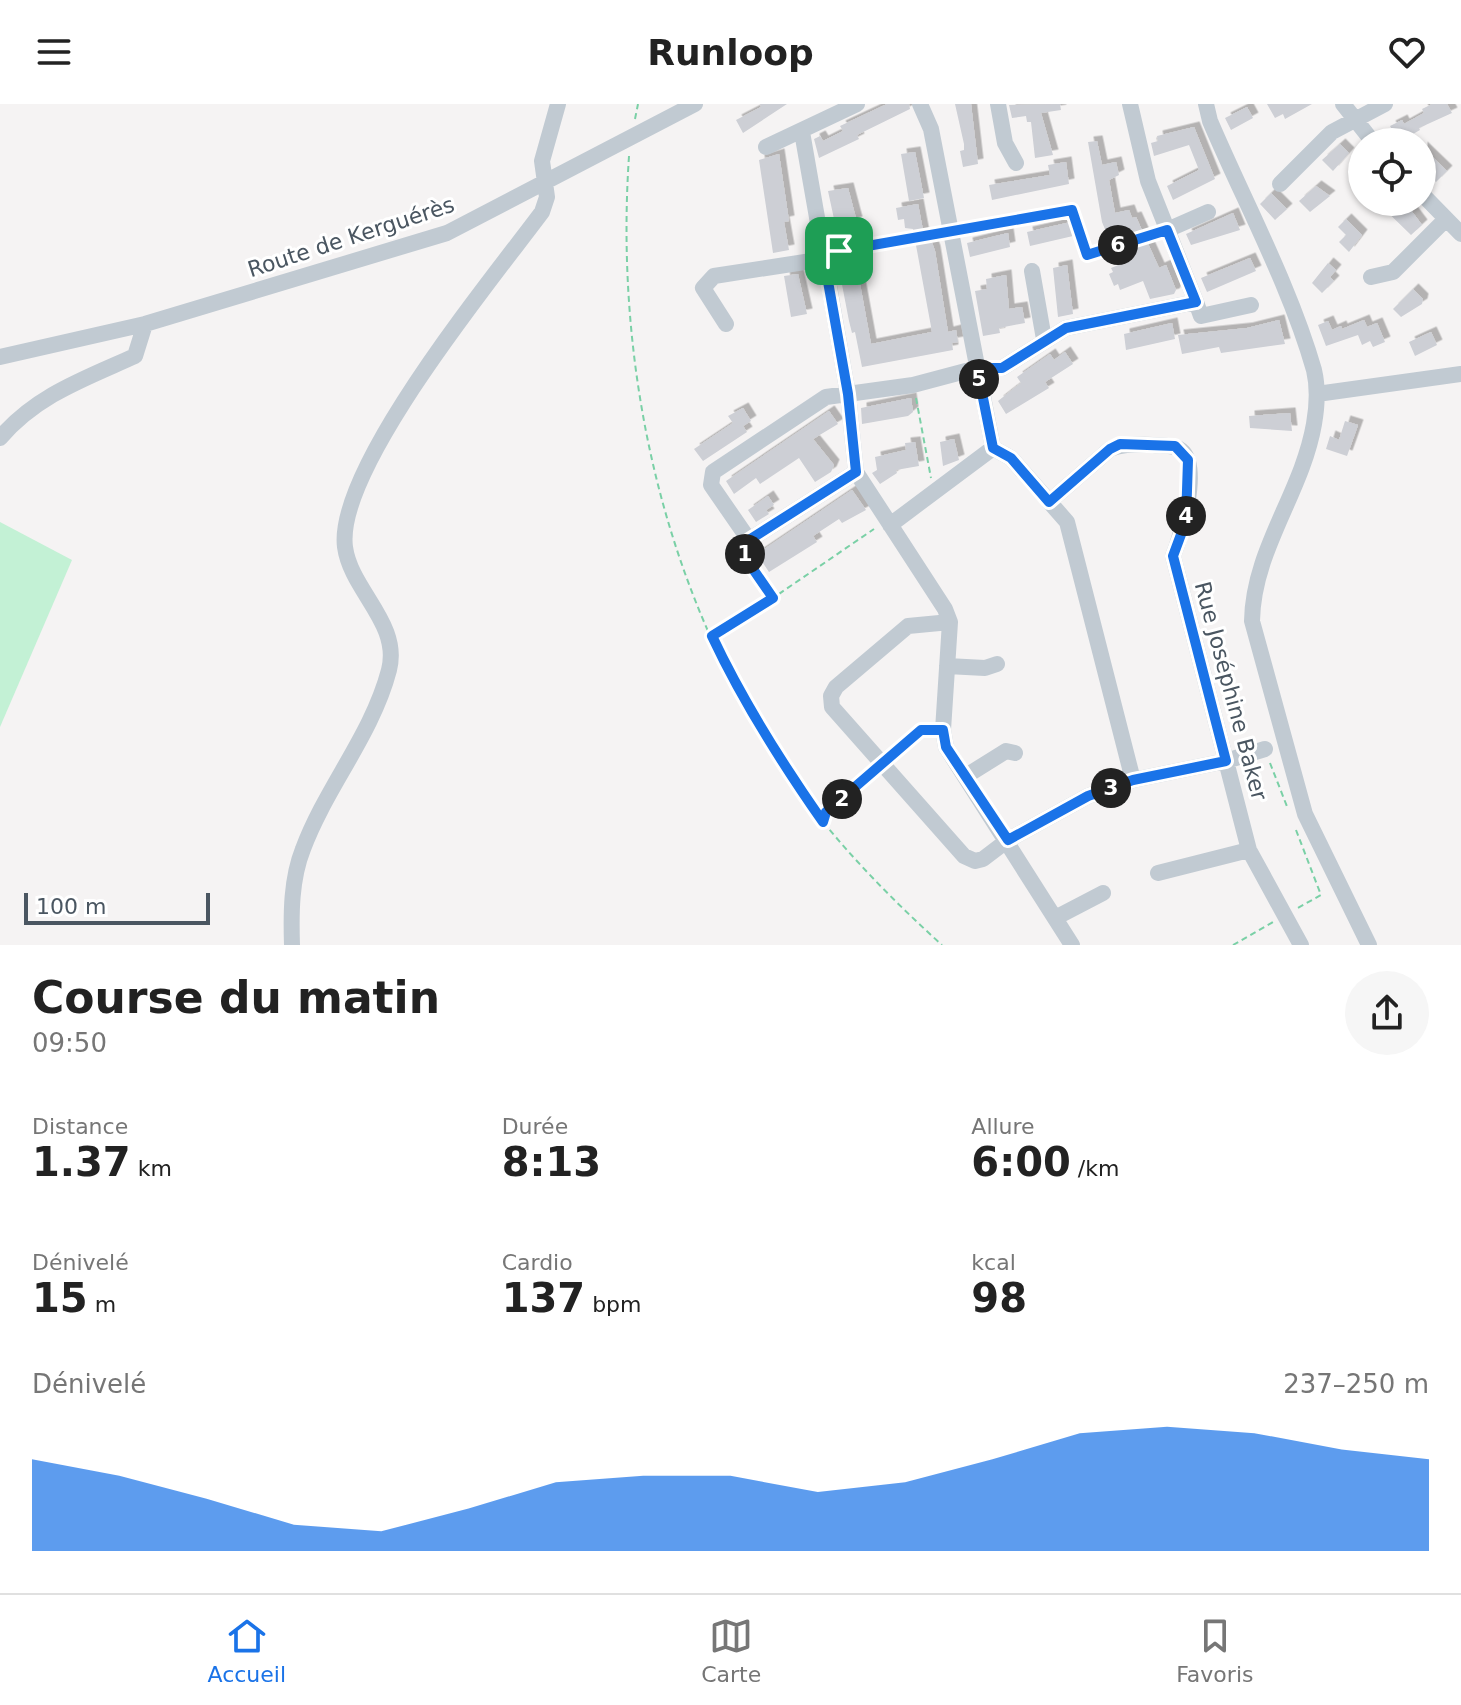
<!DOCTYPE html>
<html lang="fr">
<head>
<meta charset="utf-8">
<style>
  body { margin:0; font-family:"DejaVu Sans",sans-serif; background:#f6f6f6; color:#222; height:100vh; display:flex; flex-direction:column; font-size:30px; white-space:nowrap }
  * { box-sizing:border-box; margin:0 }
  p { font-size:26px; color:#767676 }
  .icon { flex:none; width:44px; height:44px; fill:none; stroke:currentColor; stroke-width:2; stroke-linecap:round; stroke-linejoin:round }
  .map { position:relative; height:841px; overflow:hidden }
  .details { display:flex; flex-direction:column; background:#fff; flex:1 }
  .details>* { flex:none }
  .buttons { position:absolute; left:1348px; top:24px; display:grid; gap:16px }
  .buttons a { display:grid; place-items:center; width:88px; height:88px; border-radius:50%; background:#fff; box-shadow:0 2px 6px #0004; font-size:40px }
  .scale { position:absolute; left:24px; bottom:20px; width:186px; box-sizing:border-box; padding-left:8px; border:4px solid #4a5661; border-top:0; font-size:22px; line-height:28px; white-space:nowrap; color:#4a5661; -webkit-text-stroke:6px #fff; paint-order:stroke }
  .pin { position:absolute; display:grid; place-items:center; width:68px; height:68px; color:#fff; margin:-34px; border-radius:16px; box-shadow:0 4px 12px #0006 }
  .km { position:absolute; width:40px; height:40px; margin:-20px; border-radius:50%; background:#222; color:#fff; font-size:22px; line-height:40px; text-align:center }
  .round { display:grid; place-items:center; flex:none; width:84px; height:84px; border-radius:42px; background:#f6f6f6 }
  .summary { display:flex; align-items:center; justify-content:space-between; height:136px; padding:0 32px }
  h1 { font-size:44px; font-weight:700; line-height:60px }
  .stats { display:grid; grid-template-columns:repeat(3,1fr); gap:12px; height:136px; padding:8px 32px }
  .stats div { display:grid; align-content:center }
  .stats b { font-size:40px; font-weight:700 }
  .stats small { font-size:22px; font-weight:400 }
  .stats p { font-size:22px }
  .chart { height:224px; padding:16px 32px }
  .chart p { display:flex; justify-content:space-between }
  .chart svg { width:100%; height:144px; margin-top:8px; fill:#1a73e8; opacity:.7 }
  header { display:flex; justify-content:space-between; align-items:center; height:104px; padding:0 32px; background:#fff; font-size:36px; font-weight:700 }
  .menu { display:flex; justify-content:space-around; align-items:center; height:112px; border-top:2px solid #e0e0e0; background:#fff; font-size:22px; color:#767676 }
  .menu a { display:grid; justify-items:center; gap:4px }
  .menu .on { color:#1a73e8 }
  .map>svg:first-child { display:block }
  .green { fill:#c3f1d5 }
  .building { fill:#cdcfd5; filter:url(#shadow) }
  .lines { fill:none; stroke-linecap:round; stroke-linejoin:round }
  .path { stroke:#7ad0a6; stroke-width:2; stroke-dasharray:6 4; stroke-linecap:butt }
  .minor { stroke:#c1cad2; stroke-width:16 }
  .route-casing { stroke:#fff; stroke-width:16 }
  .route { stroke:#1a73e8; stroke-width:10 }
  .labels { text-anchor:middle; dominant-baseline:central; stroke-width:6; stroke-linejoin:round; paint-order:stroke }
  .street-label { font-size:22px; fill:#4a5661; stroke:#fff }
</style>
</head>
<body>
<header><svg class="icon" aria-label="menu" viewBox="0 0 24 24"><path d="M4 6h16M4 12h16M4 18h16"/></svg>Runloop<svg class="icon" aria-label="heart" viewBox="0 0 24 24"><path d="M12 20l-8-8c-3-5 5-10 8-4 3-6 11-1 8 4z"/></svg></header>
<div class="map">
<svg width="1461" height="841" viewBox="0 0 1461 841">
  <defs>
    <filter id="shadow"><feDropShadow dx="5.5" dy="-5.5" stdDeviation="0" flood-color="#0004"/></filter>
  </defs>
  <rect width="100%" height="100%" fill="#f5f3f3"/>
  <path class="green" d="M0,418L72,456L0,623Z"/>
  <path class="building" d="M760,0H787L743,29L736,16L761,3Z
    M887,0H909L910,5L857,31L859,35L819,54L814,35L820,32L823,37L843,27L840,22Z
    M955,0H971L978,60L963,63L960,47L964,46V40Z
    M1060,0L1061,6L1041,9L1053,51L1035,54L1031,18H1027L1026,12L1012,14L1009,1Z
    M1267,0H1312L1285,15L1283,10L1275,14Z
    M1432,0H1447L1452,9L1419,24L1420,26L1399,38L1390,22L1402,16L1404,20L1424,9L1422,5Z
    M1247,3L1253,14L1231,26L1225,14Z
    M1194,23L1215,75L1173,96L1167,82L1199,66L1189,41L1154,52L1151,39L1158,37L1157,32Z
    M1097,37L1102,61L1116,58L1119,71L1109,76L1115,109L1129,106L1132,114L1136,113L1159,164L1166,161L1176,186L1174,190L1150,195L1143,177L1120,186L1118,180L1114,182L1109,170L1113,168L1111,164L1134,155L1124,131L1117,134L1114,127L1107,130L1102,118L1088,38Z
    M1340,40L1349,49L1333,67L1322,56Z
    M1422,43L1447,67L1436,78L1428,69L1422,75Z
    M915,48L924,94L909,97L901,50Z
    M779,50L789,117L784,118L789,146L773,149L759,56Z
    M1066,58L1069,80L992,96L989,81L1050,71L1048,61Z
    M1316,82L1330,92L1310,108L1299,97Z
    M848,84L857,118L849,120L871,240L932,228L913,125L905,124L904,115L898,116L896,104L918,100L925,137L931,136L935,147L948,228L956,226L958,238L952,239L953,246L862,263L855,228L852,229L849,217L839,165L838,153L842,152L828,87Z
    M1271,89L1287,105L1275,116L1260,100Z
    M1377,98H1399L1406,109L1410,105L1422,121L1411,131Z
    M1233,109L1240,126L1191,141L1186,130Z
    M1346,115L1362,131L1349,148L1339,138L1346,131L1338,123Z
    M1071,118L1073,132L1030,142L1027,128Z
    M1008,129L1010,143L970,153L967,139Z
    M1250,154L1256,167L1207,188L1201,174Z
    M1328,159L1336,166L1330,173L1334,177L1322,189L1312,179Z
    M1067,161L1073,210L1058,213L1053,164Z
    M798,170L807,210L791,213L784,172Z
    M1006,171L1009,205L1022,203L1025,219L999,224L1000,229L983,232L975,187L987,185L986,175Z
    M1413,185L1423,195L1422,200L1401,213L1393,205Z
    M1279,216L1285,240L1221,249L1219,243L1182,250L1178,231L1247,224Z
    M1364,216L1367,223L1377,219L1385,238L1373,243L1370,237L1362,241L1358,231L1326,242L1318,221L1328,217L1332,226L1341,222L1342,225Z
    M1172,219L1175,235L1126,246L1124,230Z
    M1431,228L1437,241L1415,252L1409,238Z
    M1065,248L1073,260L1045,278L1049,284L1006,310L998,297L1021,279L1017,273L1050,250L1054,256Z
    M911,294L913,308L908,312L862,320L861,304Z
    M743,304L751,317L743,322L747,328L703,357L694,345L733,319L728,312Z
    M829,307L838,320L813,335L834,361L831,368L815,378L799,354L760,380L756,374L734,390L726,377Z
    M1290,309L1292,327L1250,324L1249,312Z
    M1345,317L1358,321L1347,352L1326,345L1330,332L1339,336Z
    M954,335L959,356L943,362L940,338Z
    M915,338L919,362L896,366L897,369L880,380L872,369L877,366L875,353L906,346L905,339Z
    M852,386L866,406L842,419L839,415L813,432L817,438L769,468L757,450Z
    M768,392L774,401L766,406L769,410L756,418L748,406Z"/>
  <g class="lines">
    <path class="path" d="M635,15L638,0
      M629,52C613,287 674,534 824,719C860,763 900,803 942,841
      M966,125L1072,106L1087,151L1154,130
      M839,147L936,131
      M916,294L931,374
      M745,449L773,494L874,425
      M712,532L772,495
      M895,649L921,626H928
      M1270,659L1288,705
      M823,717L826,708L872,669
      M1296,726L1321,791L1296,805
      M1233,841L1273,818"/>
    <path class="minor" d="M998,0L1005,39L1016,59
      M1206,0L1210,17C1244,97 1290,182 1314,266C1318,283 1317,303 1314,320C1302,389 1253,446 1252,517L1305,710L1369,841
      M1343,0L1373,38
      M802,28L848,290L856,368L945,505L950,518L943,626L946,643L1072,841
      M766,43L857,0
      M1280,80L1332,28L1385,0
      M1422,90L1461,130
      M1167,126L1208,108
      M1032,167L1044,235
      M1371,173L1393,168L1446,115
      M1196,198L1201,212L1251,201
      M726,220L703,184L714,172L824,155
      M0,253L145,220L447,129L695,0
      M1317,290L1461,270
      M0,334C37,291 84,275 135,252L145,220
      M993,344L1011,354L1067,418L1133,676
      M856,368L749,436L711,381L713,368L826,293L913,281L977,264H1002L1066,224L1196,198L1148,77L1130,0
      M1049,398L1110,345C1124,339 1138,341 1153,341C1163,342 1176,340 1183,348C1200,366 1181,432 1173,452L1249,746L1301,841
      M890,421L993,344L931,25L920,0
      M950,518L908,522L836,583L831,592L832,603L964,752L975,757L983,755L1008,736L1088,692L1133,676L1226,657L1265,645
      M947,562L985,564L997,560
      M966,672L1006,647L1015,649
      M1158,769L1249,746
      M1055,814L1103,789
      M292,841C291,810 291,775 303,745C326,683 372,631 389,566C401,519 351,487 345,443C335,365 493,174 542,108L547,93L542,57L558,0"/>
  </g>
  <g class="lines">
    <defs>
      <path id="route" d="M1072,106L1087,151L1167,126L1196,198L1066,224L1002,264H977L993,344L1011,354L1049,398L1110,345L1120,340L1175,342L1188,356L1186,417L1173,452L1226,657L1133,676L1088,692L1008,736L946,643L943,626H921L826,708L823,718C781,658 743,598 712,532L773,494L744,452L749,436L856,368L848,290L824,155L839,147Z"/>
    </defs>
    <use href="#route" class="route-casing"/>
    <use href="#route" class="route"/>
  </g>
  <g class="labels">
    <g class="street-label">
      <text transform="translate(351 133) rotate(-18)">Route de Kerguérès</text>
      <text transform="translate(1231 587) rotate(75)">Rue Joséphine Baker</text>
    </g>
  </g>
</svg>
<div class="buttons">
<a><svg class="icon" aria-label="locate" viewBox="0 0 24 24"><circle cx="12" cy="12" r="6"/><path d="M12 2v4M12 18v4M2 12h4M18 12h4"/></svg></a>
</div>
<div class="scale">100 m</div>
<div class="pin" style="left:839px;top:147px;background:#1e9e55"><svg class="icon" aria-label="arrive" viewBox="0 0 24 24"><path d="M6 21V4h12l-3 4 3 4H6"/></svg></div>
<b class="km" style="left:745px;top:450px">1</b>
<b class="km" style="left:842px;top:695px">2</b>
<b class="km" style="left:1111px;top:684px">3</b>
<b class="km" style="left:1186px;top:412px">4</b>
<b class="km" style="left:979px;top:275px">5</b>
<b class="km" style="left:1118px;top:141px">6</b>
</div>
<section class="details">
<div class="summary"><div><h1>Course du matin</h1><p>09:50</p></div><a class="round"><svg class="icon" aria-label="share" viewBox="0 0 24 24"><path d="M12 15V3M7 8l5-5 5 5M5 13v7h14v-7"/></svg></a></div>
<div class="stats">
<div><p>Distance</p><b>1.37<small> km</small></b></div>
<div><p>Durée</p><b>8:13</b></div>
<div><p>Allure</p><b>6:00<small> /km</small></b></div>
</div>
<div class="stats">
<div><p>Dénivelé</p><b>15<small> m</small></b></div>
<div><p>Cardio</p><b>137<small> bpm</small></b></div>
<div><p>kcal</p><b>98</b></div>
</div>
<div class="chart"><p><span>Dénivelé</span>237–250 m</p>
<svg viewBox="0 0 160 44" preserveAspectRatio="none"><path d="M0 44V16L10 21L20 28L30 36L40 38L50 31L60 23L70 21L80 21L90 26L100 23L110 16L120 8L130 6L140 8L150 13L160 16V44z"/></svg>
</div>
</section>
<nav class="menu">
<a class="on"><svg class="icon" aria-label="home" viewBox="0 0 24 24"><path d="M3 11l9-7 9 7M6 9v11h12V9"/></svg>Accueil</a>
<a><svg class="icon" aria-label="map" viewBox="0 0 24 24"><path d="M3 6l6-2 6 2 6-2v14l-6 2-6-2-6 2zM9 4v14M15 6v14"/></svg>Carte</a>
<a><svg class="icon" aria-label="saved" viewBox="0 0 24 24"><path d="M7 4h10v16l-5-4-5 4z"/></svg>Favoris</a>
</nav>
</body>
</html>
